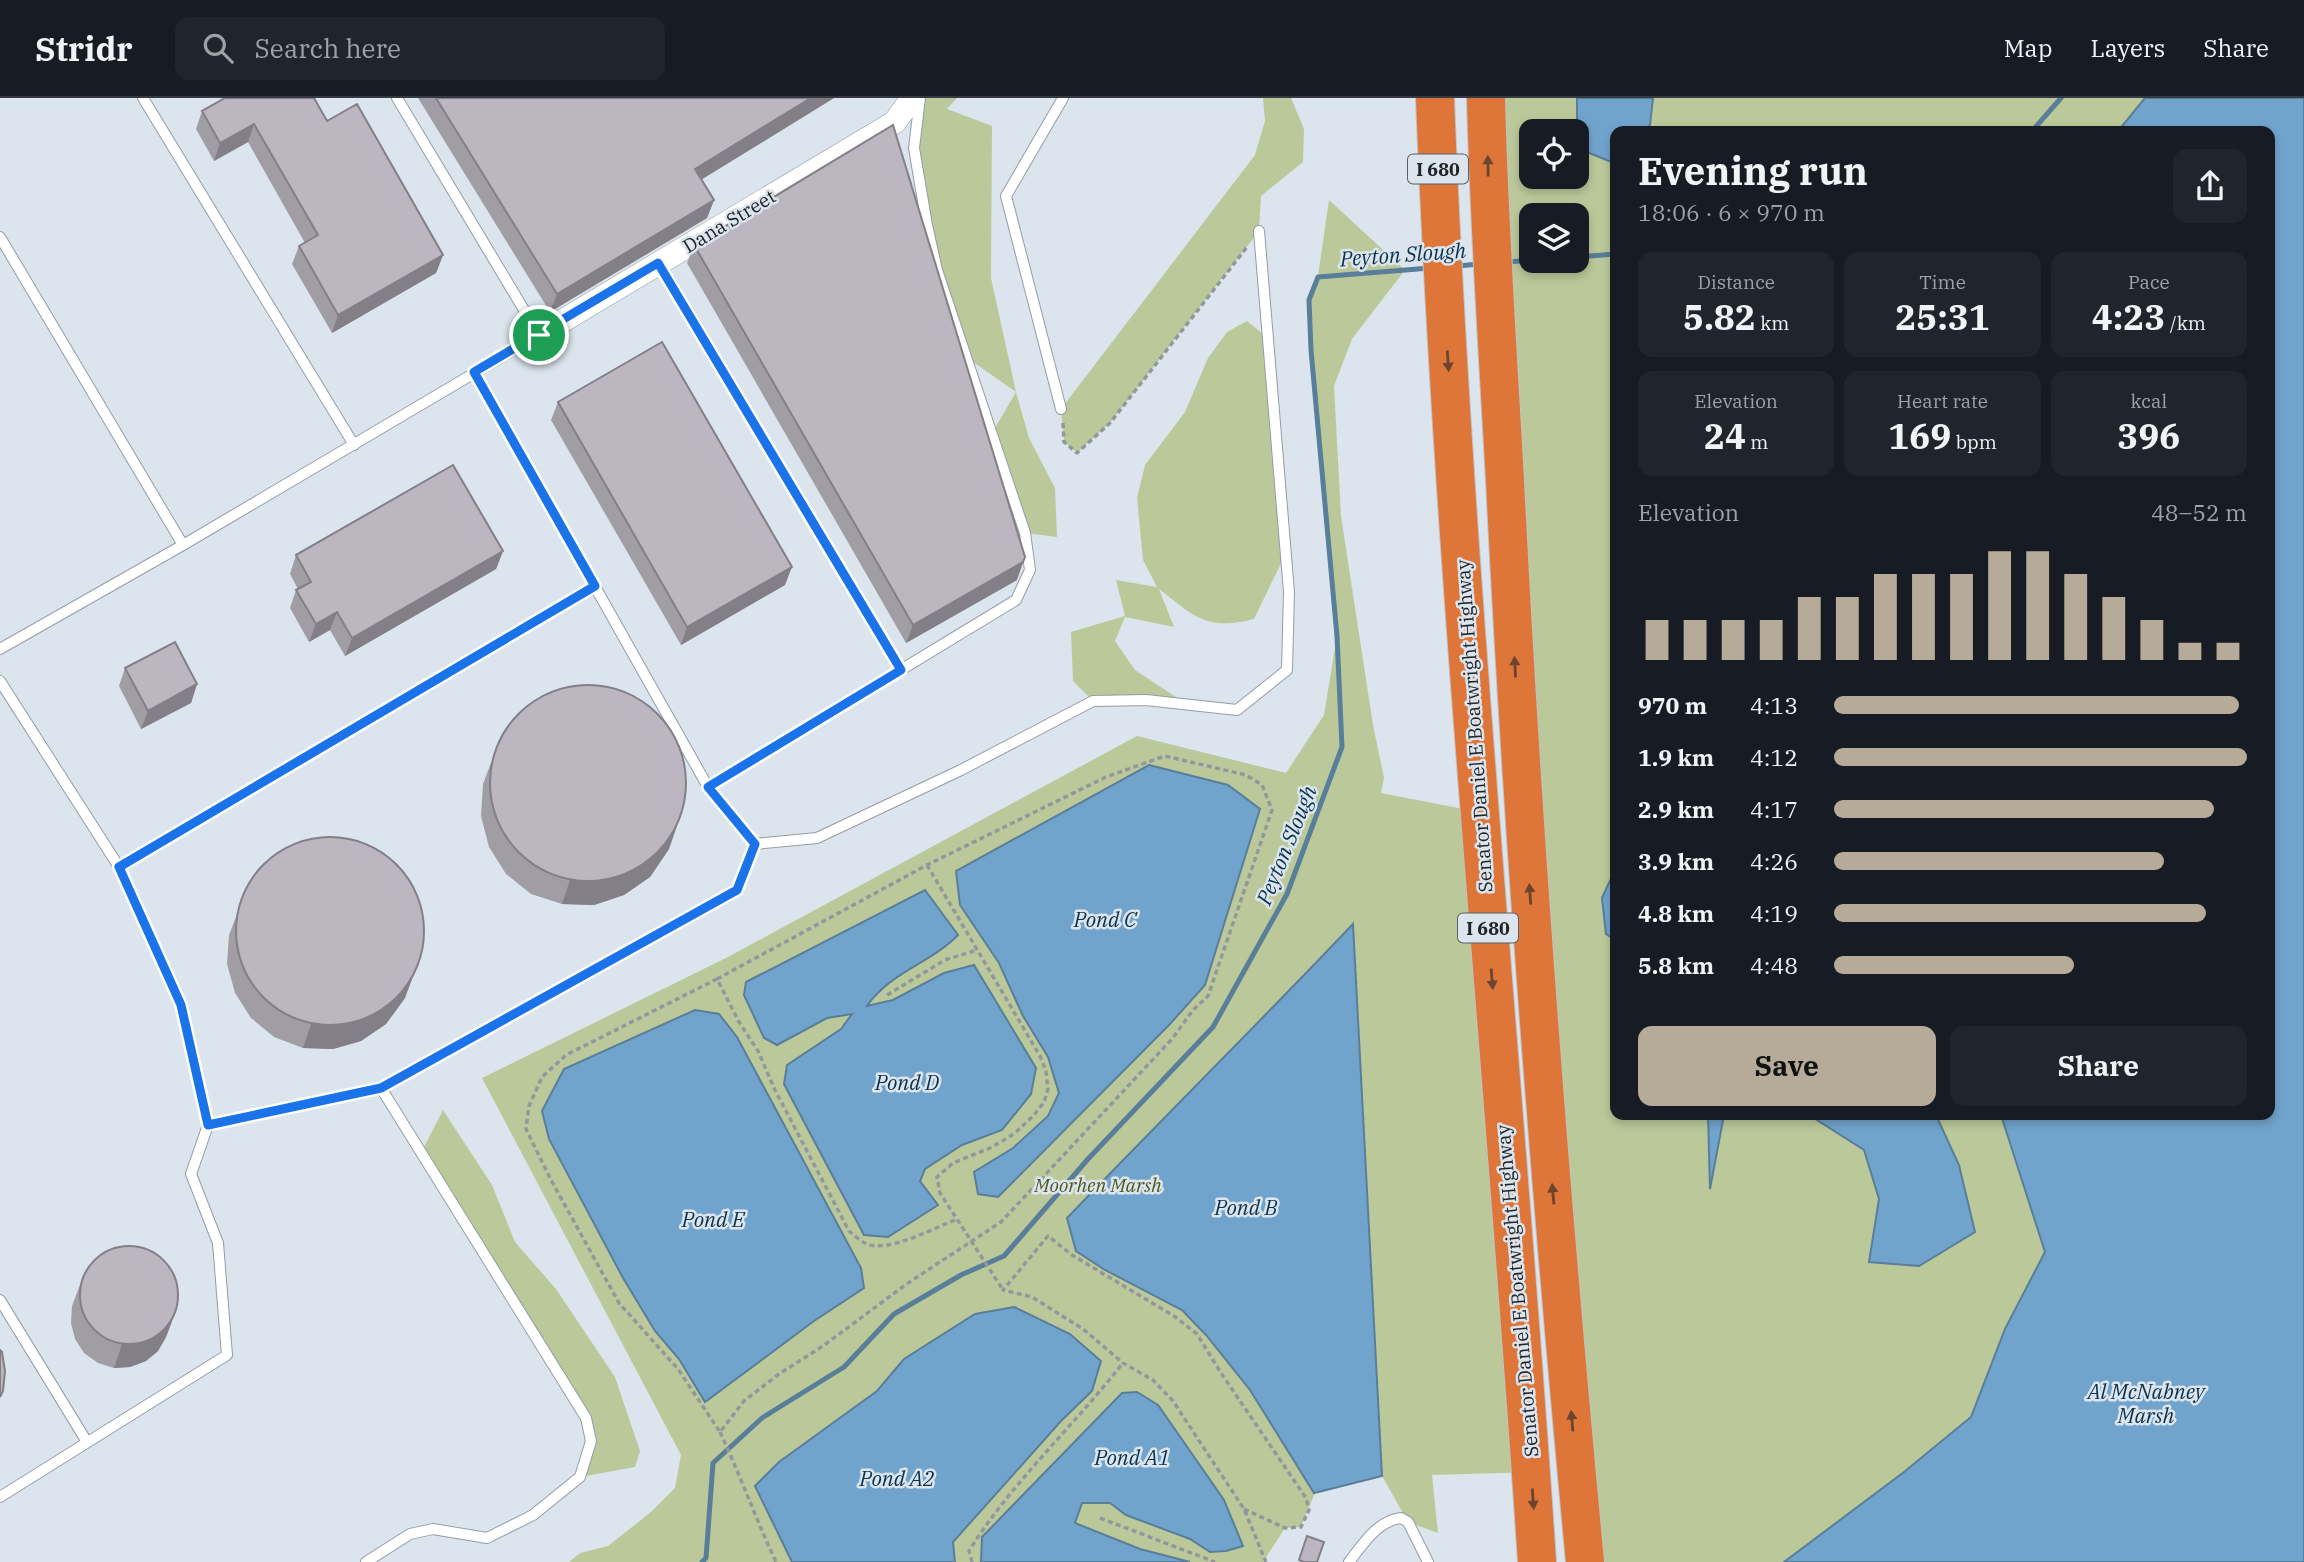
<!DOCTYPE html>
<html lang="en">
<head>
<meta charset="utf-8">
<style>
  body { margin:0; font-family:"IBM Plex Serif",serif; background:#20242c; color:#f1f3f6; height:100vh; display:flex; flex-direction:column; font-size:26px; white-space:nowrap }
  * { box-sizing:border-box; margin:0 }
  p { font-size:23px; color:#9ea1a6 }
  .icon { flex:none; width:38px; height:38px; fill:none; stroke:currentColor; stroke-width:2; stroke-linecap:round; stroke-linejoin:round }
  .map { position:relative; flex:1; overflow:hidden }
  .side { position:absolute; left:1610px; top:28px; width:665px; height:994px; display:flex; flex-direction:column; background:#171b24; border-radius:14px; box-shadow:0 4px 10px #0003 }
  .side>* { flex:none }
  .buttons { position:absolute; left:1519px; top:21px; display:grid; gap:14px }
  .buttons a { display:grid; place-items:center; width:70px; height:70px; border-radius:14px; background:#171b24; box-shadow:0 4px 10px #0003; font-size:35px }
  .pin { position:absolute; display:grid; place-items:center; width:60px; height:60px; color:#fff; margin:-30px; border:4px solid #fff; border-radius:50%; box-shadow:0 2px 7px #0007 }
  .round { display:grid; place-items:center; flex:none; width:74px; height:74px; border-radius:14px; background:#20242c }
  .summary { display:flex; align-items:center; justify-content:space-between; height:119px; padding:0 28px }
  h1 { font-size:38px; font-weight:700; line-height:52px }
  .figures { display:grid; grid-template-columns:repeat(3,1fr); gap:10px; height:119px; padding:7px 28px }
  .figures div { display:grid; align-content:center; border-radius:14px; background:#20242c; text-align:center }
  .figures b { font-size:35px; font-weight:700 }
  .figures small { font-size:19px; font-weight:400 }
  .figures p { font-size:19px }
  .chart { height:196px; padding:14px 28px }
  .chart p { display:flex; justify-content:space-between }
  .chart svg { width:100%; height:126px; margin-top:7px; stroke:#b6ab98; stroke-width:6 }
  .button { display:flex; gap:14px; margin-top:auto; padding:14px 28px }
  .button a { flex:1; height:80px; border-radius:14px; background:#b6ab98; color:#111; font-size:28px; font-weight:700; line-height:80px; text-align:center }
  .button a+a { background:#20242c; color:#f1f3f6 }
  ul { padding:0 28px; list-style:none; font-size:23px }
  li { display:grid; grid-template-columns:112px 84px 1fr; align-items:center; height:52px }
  li i { height:18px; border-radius:9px; background:#b6ab98 }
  header { display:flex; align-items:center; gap:42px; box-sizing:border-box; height:98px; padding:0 35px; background:#171b24; border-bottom:2px solid #363941 }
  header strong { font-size:33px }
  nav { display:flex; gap:38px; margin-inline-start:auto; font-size:24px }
  .search { width:490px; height:63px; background:#20242c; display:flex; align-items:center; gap:18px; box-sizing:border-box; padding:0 24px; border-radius:14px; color:#9ea1a6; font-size:26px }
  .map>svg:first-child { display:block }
  .green { fill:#bbc99a; fill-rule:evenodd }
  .water { fill:#71a4cc; stroke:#597e9a; stroke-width:2 }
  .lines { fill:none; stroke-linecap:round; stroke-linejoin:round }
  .stream { stroke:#597e9a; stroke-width:5 }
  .lane-casing { stroke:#949ca4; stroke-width:12 }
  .street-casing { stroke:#949ca4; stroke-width:24 }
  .highway-casing { stroke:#c1c2c3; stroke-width:40 }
  .path { stroke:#91979d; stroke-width:3.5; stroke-dasharray:5 3.5; stroke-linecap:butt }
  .lane { stroke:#fff; stroke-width:10 }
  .street { stroke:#fff; stroke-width:23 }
  .highway { stroke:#de7539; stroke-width:38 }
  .wall { fill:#a19da5 }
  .shaded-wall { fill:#837f86 }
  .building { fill:#bbb6c0; stroke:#837f86; stroke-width:2 }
  .oneway { fill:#6d442e }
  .route-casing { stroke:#fff; stroke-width:14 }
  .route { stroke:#1a73e8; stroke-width:9 }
  .labels { text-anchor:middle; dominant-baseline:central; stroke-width:5; stroke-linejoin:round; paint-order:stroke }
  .shield { fill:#dce5ed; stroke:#595e62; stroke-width:2 }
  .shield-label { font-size:18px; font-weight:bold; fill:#212427 }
  .street-label { font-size:19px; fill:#212427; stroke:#dce5ed }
  .park-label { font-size:19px; font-style:italic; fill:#4d5a1c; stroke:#dce5ed }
  .water-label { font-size:21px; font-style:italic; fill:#08324d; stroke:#dce5ed }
</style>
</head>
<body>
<header>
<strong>Stridr</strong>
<div class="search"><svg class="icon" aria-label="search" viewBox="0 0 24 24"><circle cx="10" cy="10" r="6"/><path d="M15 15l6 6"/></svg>Search here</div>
<nav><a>Map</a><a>Layers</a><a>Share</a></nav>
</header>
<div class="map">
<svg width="2304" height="1464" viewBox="0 0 2304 1464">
  <rect width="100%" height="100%" fill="#dce5ed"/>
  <path class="green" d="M920,0H957L947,11L992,28L991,180L1016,294L1029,340L1055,390L1057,439L1025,435L992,335L1016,294L966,259L937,172L914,50Z
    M1263,0H1291L1304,31L1303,64L1261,98L1259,133L1110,325L1077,355L1064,344L1061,311L1255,57L1265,23Z
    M1486,0H2304V1464H1585ZM1531,33H1577V79H1531ZM1615,33H2270V1017H1615ZM1531,117H1577V163H1531Z
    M1329,102L1405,172L1352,241L1334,288L1341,418L1373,627L1384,680L1381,695L1479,714L1531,1374L1432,1377L1438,1435L1408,1424L1382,1378L1315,1395L1301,1429L1285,1430L1263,1464H569L580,1455L608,1448L651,1414L675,1390L681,1357L482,980L726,860L1137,638L1286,675L1324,617L1337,538L1311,252L1309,202L1318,178Z
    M1247,223L1268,240L1285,457L1254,521C1206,533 1195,519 1159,491L1174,529L1125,519L1115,543L1135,572L1188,607L1093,603L1073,583L1071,534L1125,518L1116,482L1157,489L1143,462L1137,400L1145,367L1185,314L1208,260L1227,234Z
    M443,1012L492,1087L515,1144L556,1191L615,1279L640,1353L635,1369L580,1379L591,1343L586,1319L421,1055Z"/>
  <path class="water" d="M1577,0H1653L1650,27L1646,33H1615V71L1614,65L1577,50Z
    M2145,0H2304V1464H1784L1904,1374L1971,1319L2005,1231L2045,1154L2001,1017H2270V33H2118Z
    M1149,667L1228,687L1260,711L1205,887L1170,926L998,1099L978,1096L974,1074L1013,1050L1048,1018L1059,995L1048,959L1023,918L999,865L960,807L956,773Z
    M1615,772V842L1606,836L1602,800Z
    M925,792L958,837C931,865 889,875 867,908L893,902L944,875L974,867L1036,970L1031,996L1002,1032L962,1047L925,1071L920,1083L938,1107L888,1139L864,1137L784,986L787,967L841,931L852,916L827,920L777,947L764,940L744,897L746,884Z
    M1353,826L1382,1378L1314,1395L1250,1292L1206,1237L1182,1212L1105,1172L1076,1153L1067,1120C1162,1021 1259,925 1353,826Z
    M695,912L719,916L737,939L861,1170L864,1190L814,1223L705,1304L679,1261L655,1233L623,1180L549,1041L542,1013L564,971Z
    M1708,1017H1724L1710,1091Z
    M1809,1017H1936L1959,1067L1975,1134L1919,1168L1869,1164L1879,1101L1864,1052Z
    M1014,1209L1070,1236L1101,1263L1092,1293L1061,1323L953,1444L955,1464H792L755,1388L779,1364L877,1293L904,1261L975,1216Z
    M1137,1294L1158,1307L1224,1402L1243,1448L1226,1453L1210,1454L1190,1441L1126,1417L1110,1405H1082L1075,1425L1140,1451L1190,1464H981L982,1439L1122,1295Z"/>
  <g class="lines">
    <path class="stream" d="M2032,33L2061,0
      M1577,159L1615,156
      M1506,164L1531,162
      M1458,168L1479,166
      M702,1464L706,1460L713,1365L762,1320L844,1269L894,1216L961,1177L1004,1158L1088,1061L1213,929L1287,796L1342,649L1337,538L1311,252L1309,202L1318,179L1430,170"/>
    <defs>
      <path id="lane" d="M143,0L354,347
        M0,139L183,447
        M659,165L901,572
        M1061,311L1006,98L1063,0
        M0,551L183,447L539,237L397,0
        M0,583L119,769L181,907L208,1027L381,990L737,792L755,746L708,689L474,274
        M708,689L1016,502L1030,472L1025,435L937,172L927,127L914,50L920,0
        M755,746L817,740L961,672L1093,603L1146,602L1237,612L1287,572L1289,494L1259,133
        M119,769L595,488
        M0,1202L87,1344
        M0,1399L227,1257L218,1145L191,1076L208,1027
        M366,1464L410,1436L433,1431L487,1440L533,1417L580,1379L591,1343L586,1320L381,990
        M1349,1464C1363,1446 1377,1423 1401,1420L1408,1424L1428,1464"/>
      <path id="street" d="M539,237L895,24L912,0"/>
      <path id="highway" d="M1435,0C1454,489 1505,976 1537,1464
        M1486,0C1489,128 1498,255 1505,383C1523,744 1551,1104 1585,1464"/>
    </defs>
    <use href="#lane" class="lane-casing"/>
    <use href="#street" class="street-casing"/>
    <use href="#highway" class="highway-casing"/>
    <path class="path" d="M1063,325L1064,344L1077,355L1110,325L1247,149
      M927,767L1040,958L1046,973L1048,991L1044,1004L1034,1017L1014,1036L990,1050L953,1065L937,1079L940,1095L1003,1192
      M717,881L927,767L1106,679L1165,658L1246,677L1262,687L1272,712L1208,898L1193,912L1172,941L1001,1124L908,1185L823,1248L779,1276L744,1303L720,1334L678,1271L619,1205L551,1082L526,1031L529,1008L542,979L566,957L717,881L739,924L758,953L775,992L849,1133C854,1137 861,1144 867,1146C888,1155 937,1129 957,1121
      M887,897L945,862L977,852
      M720,1334C740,1377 756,1421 776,1464
      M1244,1411L1285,1430L1301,1429L1309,1412L1306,1400L1221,1275L1197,1236L1174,1218L1072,1157L1048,1138L1003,1192L1032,1199L1083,1231L1123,1265L1153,1282L1173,1303L1244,1411L1266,1464
      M1100,1420L1215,1464
      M972,1464L969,1453C1011,1385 1073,1329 1122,1266"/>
    <use href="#lane" class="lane"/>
    <use href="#street" class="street"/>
    <use href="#highway" class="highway"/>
  </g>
  <path class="wall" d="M418,0H834L701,82L714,102L707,120L550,214Z
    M202,13L327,23L443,157L436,175L332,235L292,166L299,148L305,145L248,44L214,63L196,31Z
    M694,147L1017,482L906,545L687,165Z
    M558,304L785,487L681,547L551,322Z
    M503,453L496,471L345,558L330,532L309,544L290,510L296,492L298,491L290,476L296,457Z
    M125,570L197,586L191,605L141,631L119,588Z
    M492,662L669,751L650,779L624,797L594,807L562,806L531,796L506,776L489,749L481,718L483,686Z
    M249,785L405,900L386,926L361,943L333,951L303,950L274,939L251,920L235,895L227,866L229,837Z
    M81,1184L175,1215L166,1239L158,1253L146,1263L130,1269L114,1270L98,1265L84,1255L75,1241L71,1225L72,1208Z"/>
  <path class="shaded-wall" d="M811,0H834L689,89L695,71Z
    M254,26L248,44L214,63L220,45Z
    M714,102L707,120L550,214L557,196Z
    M443,157L436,175L332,235L338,217Z
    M503,453L496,471L345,558L352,540Z
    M1025,459L1017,482L906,545L913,527Z
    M792,469L785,487L681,547L687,529Z
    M337,514L330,532L309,544L316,526Z
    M197,586L191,605L141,631L148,613Z
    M677,728L669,751L650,779L624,797L594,807L562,806L570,782Z
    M414,876L405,900L386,926L361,943L333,951L303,950L311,926Z
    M175,1215L166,1239L158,1253L146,1263L130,1269L114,1270L122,1246Z"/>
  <path class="building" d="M225,0H314L327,23L357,6L443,157L338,217L299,148L318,137L254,26L220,45L202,13Z
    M436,0H811L695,71L714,102L557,196Z
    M893,27L1025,459L1023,464L913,527L694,147Z
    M662,244L792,469L687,529L558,304Z
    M453,367L503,453L352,540L337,514L316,526L296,492L311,484L296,457Z
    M175,544L197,586L148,613L125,570Z
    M490 685a98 98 0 1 1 196 0a98 98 0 1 1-196 0Z
    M236 833a94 94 0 1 1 188 0a94 94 0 1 1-188 0Z
    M80 1197a49 49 0 1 1 98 0a49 49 0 1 1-98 0Z
    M0,1252L2,1254L5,1273L3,1293L0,1299Z
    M1307,1438L1324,1444L1317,1464H1304L1299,1462Z"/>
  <defs><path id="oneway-solid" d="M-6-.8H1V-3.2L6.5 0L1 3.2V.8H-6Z" transform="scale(1.75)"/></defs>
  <g class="oneway">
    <use href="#oneway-solid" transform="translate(1488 68) rotate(-91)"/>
    <use href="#oneway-solid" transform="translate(1448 263) rotate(86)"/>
    <use href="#oneway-solid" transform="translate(1515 569) rotate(-93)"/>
    <use href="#oneway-solid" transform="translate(1530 796) rotate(-94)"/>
    <use href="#oneway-solid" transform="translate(1492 881) rotate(85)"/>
    <use href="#oneway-solid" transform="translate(1553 1096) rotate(-95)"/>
    <use href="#oneway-solid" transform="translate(1572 1323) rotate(-95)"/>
    <use href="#oneway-solid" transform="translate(1533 1401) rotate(86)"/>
  </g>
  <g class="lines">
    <defs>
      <path id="route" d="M658,165L901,572L708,689L755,746L737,792L381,990L208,1027L181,907L119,769L595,488L474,274Z"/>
    </defs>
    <use href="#route" class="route-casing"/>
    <use href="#route" class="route"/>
  </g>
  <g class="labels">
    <g class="shield">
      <rect x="1408" y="56.5" width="60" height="29" rx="5"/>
      <rect x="1458" y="815.5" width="60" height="29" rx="5"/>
    </g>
    <g class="shield-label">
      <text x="1438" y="71">I 680</text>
      <text x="1488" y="830">I 680</text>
    </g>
    <g class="street-label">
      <text transform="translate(729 123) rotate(-31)">Dana Street</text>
      <text transform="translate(1474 628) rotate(-94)">Senator Daniel E Boatwright Highway</text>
      <text transform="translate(1517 1193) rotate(-95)">Senator Daniel E Boatwright Highway</text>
    </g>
    <g class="park-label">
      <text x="1098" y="1087">Moorhen Marsh</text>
    </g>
    <g class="water-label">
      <text transform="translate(1403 156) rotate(-4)">Peyton Slough</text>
      <text transform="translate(1286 747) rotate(-68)">Peyton Slough</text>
      <text x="1105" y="821">Pond C</text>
      <text x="907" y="984">Pond D</text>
      <text x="1246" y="1109">Pond B</text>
      <text x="713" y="1121">Pond E</text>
      <text x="2146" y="1293">Al McNabney<tspan x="2146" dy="24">Marsh</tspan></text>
      <text x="1132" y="1359">Pond A1</text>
      <text x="897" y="1380">Pond A2</text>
    </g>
  </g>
</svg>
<div class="buttons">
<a><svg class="icon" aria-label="locate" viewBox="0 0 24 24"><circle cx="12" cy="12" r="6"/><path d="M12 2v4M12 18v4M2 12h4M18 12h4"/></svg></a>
<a><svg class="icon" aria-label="layers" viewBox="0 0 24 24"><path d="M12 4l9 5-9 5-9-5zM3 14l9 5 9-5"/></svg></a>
</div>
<div class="pin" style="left:539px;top:237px;background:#1e9e55"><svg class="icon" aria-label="arrive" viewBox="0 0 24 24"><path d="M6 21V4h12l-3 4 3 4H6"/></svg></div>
<section class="side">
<div class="summary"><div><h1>Evening run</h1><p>18:06 · 6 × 970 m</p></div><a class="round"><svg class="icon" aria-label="share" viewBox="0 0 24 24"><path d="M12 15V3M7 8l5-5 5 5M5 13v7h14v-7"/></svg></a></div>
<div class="figures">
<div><p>Distance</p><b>5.82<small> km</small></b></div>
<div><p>Time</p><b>25:31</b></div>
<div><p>Pace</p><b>4:23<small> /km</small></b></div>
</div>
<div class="figures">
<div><p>Elevation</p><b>24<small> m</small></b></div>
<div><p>Heart rate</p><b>169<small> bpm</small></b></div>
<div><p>kcal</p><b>396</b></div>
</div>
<div class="chart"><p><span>Elevation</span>48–52 m</p>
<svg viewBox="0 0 160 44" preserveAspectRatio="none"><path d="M5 44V30M15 44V30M25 44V30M35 44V30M45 44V22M55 44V22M65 44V14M75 44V14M85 44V14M95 44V6M105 44V6M115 44V14M125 44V22M135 44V30M145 44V38M155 44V38"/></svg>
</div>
<ul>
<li><b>970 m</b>4:13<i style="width:98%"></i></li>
<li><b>1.9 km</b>4:12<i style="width:100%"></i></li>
<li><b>2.9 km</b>4:17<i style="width:92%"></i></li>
<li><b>3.9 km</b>4:26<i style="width:80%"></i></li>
<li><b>4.8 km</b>4:19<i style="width:90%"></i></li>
<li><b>5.8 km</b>4:48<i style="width:58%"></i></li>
</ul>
<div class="button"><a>Save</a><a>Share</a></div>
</section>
</div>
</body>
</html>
